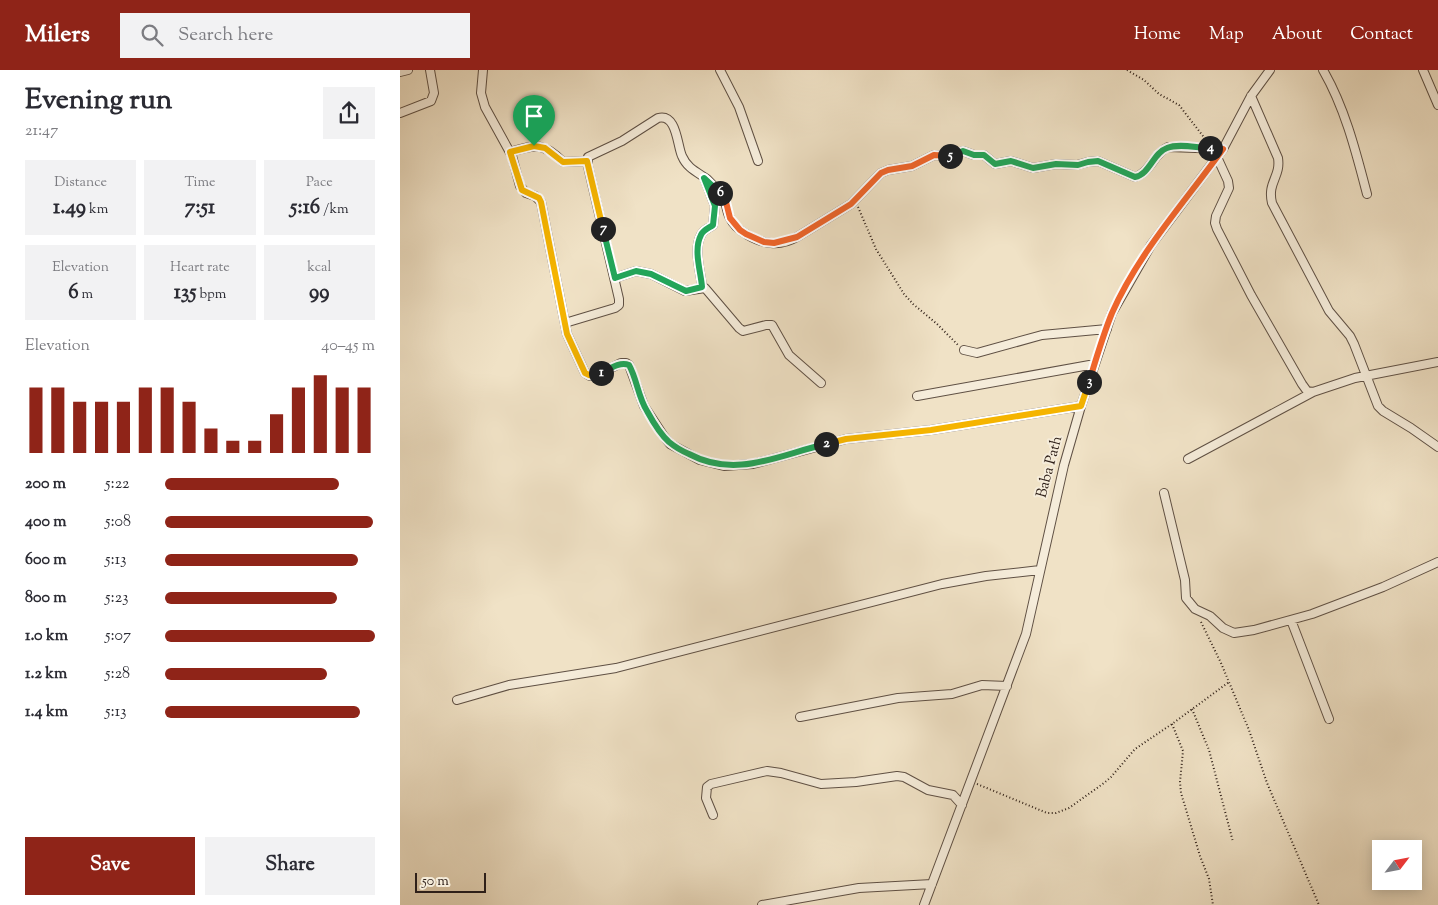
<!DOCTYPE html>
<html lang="en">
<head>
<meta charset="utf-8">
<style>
  body { margin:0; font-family:"Sorts Mill Goudy",serif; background:#f2f2f3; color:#2b2b33; height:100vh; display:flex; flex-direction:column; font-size:19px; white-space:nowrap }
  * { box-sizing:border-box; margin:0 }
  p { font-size:16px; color:#7c7c81 }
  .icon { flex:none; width:28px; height:28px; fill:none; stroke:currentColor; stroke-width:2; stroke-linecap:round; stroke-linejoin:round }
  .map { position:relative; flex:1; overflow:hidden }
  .panel { display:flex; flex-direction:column; background:#fff; width:400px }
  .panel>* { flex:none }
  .needle { width:32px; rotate:58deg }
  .buttons { position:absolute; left:972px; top:770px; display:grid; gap:10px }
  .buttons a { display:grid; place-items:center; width:50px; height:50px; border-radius:0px; background:#fff; box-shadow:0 2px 12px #0003; font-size:25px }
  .scale { position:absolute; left:15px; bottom:12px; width:71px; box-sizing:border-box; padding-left:5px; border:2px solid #2f2019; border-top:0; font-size:14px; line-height:18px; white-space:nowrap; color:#2f2019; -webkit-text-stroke:4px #f5ecda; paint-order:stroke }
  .pin { position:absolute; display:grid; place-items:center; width:42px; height:42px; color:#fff; margin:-51px -21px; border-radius:50% 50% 50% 0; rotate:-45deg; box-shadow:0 0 5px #0007 }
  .pin .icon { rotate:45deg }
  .km { position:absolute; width:25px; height:25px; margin:-12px; border-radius:50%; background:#222; color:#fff; font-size:14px; line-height:25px; text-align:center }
  .round { display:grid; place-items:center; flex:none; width:52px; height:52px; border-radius:0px; background:#f2f2f3 }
  .headline { display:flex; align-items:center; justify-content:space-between; height:85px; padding:0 25px }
  h1 { font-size:28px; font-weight:700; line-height:38px }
  .stats { display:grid; grid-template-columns:repeat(3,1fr); gap:8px; height:85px; padding:5px 25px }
  .stats div { display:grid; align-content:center; border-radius:0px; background:#f2f2f3; text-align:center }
  .stats b { font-size:21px; font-weight:700 }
  .stats small { font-size:14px; font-weight:400 }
  .stats p { font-size:14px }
  .chart { height:140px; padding:10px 25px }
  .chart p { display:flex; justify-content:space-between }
  .chart svg { width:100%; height:90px; margin-top:5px; stroke:#8f2418; stroke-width:6 }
  .cta { display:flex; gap:10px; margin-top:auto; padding:10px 25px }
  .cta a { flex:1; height:58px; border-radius:0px; background:#8f2418; color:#fff; font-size:20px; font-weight:700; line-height:58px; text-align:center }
  .cta a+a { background:#f2f2f3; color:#2b2b33 }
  ul { padding:0 25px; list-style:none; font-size:16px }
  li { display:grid; grid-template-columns:80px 60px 1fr; align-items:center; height:38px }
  li i { height:12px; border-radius:6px; background:#8f2418 }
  header { display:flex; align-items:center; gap:30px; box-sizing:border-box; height:70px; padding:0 25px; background:#8f2418; color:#fff }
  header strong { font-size:24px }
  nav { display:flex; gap:28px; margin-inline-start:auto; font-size:18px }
  .search { width:350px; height:45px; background:#f2f2f3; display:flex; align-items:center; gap:12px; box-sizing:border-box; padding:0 18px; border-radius:0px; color:#7c7c81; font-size:19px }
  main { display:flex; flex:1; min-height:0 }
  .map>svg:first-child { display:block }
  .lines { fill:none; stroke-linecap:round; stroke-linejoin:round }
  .minor-casing { stroke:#5f5044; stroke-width:10 }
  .path { stroke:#2f2019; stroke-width:2; stroke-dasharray:1 2.5; stroke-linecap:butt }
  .minor { stroke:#f5ecda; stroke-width:8 }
  .split-1-casing { stroke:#fff; stroke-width:10 }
  .split-2-casing { stroke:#fff; stroke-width:10 }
  .split-3-casing { stroke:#fff; stroke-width:10 }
  .split-4-casing { stroke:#fff; stroke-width:10 }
  .split-5-casing { stroke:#fff; stroke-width:10 }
  .split-6-casing { stroke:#fff; stroke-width:10 }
  .split-7-casing { stroke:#fff; stroke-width:10 }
  .split-8-casing { stroke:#fff; stroke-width:10 }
  .split-1 { stroke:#f5b400; stroke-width:6 }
  .split-2 { stroke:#22a559; stroke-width:6 }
  .split-3 { stroke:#f5b400; stroke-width:6 }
  .split-4 { stroke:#f0652b; stroke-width:6 }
  .split-5 { stroke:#22a559; stroke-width:6 }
  .split-6 { stroke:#f0652b; stroke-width:6 }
  .split-7 { stroke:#22a559; stroke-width:6 }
  .split-8 { stroke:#f5b400; stroke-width:6 }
  .labels { text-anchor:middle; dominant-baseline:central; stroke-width:4; stroke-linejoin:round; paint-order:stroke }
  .street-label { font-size:15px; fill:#2f2019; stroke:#f5ecda }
</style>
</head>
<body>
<header>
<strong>Milers</strong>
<div class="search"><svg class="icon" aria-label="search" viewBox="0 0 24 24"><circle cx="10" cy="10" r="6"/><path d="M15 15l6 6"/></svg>Search here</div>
<nav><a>Home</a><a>Map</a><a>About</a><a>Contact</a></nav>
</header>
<main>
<section class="panel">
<div class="headline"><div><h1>Evening run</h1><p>21:47</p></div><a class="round"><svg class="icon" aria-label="share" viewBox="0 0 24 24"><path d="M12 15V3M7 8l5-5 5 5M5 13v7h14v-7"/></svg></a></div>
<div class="stats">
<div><p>Distance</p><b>1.49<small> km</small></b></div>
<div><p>Time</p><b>7:51</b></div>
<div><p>Pace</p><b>5:16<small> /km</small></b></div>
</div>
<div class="stats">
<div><p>Elevation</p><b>6<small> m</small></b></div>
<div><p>Heart rate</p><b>135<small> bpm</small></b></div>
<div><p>kcal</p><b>99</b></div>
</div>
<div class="chart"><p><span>Elevation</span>40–45 m</p>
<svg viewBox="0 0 160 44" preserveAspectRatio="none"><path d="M5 44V12M15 44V12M25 44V19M35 44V19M45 44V19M55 44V12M65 44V12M75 44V19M85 44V32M95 44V38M105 44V38M115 44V25M125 44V12M135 44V6M145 44V12M155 44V12"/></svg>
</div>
<ul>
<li><b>200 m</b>5:22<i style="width:83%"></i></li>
<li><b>400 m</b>5:08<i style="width:99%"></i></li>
<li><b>600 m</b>5:13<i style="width:92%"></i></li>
<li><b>800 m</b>5:23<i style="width:82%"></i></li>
<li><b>1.0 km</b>5:07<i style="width:100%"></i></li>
<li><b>1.2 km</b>5:28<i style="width:77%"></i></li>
<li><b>1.4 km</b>5:13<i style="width:93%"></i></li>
</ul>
<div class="cta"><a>Save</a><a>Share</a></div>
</section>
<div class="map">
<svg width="1038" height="835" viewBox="0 0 1038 835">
  <rect width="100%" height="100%" fill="#f0e2c6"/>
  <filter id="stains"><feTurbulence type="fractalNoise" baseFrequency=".004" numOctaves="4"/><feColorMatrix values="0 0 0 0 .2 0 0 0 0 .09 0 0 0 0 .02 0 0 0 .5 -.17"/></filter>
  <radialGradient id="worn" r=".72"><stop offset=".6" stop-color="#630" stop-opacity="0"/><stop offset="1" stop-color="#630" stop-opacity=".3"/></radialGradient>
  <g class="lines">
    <defs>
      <path id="minor" d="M83,0L81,23L85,37L112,86L120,116L126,123L135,126L141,132L167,264L185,303L190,306H195L221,293H226L229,295L244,336L263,365L270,374L300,390L324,396L353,394L446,369L531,360L681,336
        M320,0L339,37L358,91
        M923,0C945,38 956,82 967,124
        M1023,0L1038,35
        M0,2L8,0
        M851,26L878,88C881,107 867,112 872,133L929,241L950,266L954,274L978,336L983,341L1011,358L1038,377
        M0,43L31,31L34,23L30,0
        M110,82C135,75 142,71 163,92L187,91
        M817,87L828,111L829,118L816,146L815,153L817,159L851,225L902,314L907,321L913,322L955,308L1038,292
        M215,208L236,201L251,204L285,221L305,218L339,258L343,261L366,255H372L389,285L421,313
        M302,217C301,202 293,180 301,165C303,160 309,158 313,155L315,136L305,110
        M165,253L215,238L219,235V229L188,96V87L222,71L258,48C277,43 277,75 282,86C287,98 297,102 307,109C312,114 318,120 322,126C327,133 326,141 330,148C336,161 357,172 371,173C380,174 390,171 397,167L451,134L481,103L488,100L512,96L534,85L552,86L563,81L574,85H584L595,94L611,91L633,98L656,94L677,95L688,92L698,91L735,107C750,103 754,83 768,77L823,79
        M564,280L577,283L642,265L707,259
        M517,326L695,294
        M788,389L913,322
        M764,423L785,510L786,528L795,539L810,546L823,558L834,563L854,560L912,544L983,517L1038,492
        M891,550L929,649
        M57,630L109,615L216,598L542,514L586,506L640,500
        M400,647L498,628L552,624L582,615L607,616
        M313,745L306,728L307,717L311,714L367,701L381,703L421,714L456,712L497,706L504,707L528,720L553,725L562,735
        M362,835L459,818L532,814
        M524,835L626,564L664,395L681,336L712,243L751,175L823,79L851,26L870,0"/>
    </defs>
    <use href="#minor" class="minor-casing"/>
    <path class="path" d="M727,0L744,10L759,24L779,35L806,70
      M458,137L476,179L504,224L513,234L537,254L558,275
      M801,552L821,593L849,660L867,713L919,835
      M792,639L809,680L833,772
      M772,654L783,681L780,712L781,723L800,786L809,809L813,835
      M577,714L647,743H656L669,738L704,713L711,707L735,679L772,654L829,612"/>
    <use href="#minor" class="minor"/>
  </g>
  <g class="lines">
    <defs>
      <path id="split-1" d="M134,76L110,82L122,120L139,128L141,132L167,264L185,303C191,307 195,306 201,303"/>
      <path id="split-2" d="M201,303C209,299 220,291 229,295C237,309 238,327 247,341C253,352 260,364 269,372C275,377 282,381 289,384C336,409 378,385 426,374"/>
      <path id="split-3" d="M426,374L446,369L531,360L681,336L689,312"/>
      <path id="split-4" d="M689,312C696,289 703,265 712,243C739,182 785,132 823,79L810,78"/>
      <path id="split-5" d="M550,86L563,81L574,85H584L595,94L611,91L633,98L656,94L678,95L688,92L698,91L735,107C750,104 753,83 767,78C779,73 797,78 810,78"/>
      <path id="split-6" d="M320,123L326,132L330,148L340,160L346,164L364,172L374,173L397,167L451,134L481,103L488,100L512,96L534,85L550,86"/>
      <path id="split-7" d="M203,159L215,208L236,201L251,204L286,221L302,217C301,202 293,180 301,165C303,160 309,158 313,155L315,136L304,108L320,123"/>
      <path id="split-8" d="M134,76L145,78L163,92L187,91L203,159"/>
    </defs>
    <use href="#split-1" class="split-1-casing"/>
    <use href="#split-2" class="split-2-casing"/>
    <use href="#split-3" class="split-3-casing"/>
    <use href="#split-4" class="split-4-casing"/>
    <use href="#split-5" class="split-5-casing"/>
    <use href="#split-6" class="split-6-casing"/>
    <use href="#split-7" class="split-7-casing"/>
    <use href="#split-8" class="split-8-casing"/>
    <use href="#split-1" class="split-1"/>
    <use href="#split-2" class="split-2"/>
    <use href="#split-3" class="split-3"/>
    <use href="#split-4" class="split-4"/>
    <use href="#split-5" class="split-5"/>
    <use href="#split-6" class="split-6"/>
    <use href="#split-7" class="split-7"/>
    <use href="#split-8" class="split-8"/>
  </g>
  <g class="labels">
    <g class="street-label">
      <text transform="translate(650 397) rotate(-75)">Baba Path</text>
    </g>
  </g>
  <rect width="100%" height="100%" filter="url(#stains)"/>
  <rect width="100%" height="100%" fill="url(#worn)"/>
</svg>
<div class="buttons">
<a><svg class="needle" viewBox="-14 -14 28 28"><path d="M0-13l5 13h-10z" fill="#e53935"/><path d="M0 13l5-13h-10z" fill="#7c7c81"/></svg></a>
</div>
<div class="scale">50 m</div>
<div class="pin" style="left:134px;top:76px;background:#1e9e55"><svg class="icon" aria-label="arrive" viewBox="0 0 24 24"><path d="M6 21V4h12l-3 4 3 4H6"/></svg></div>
<b class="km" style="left:201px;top:303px">1</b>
<b class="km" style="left:426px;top:374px">2</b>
<b class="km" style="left:689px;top:312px">3</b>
<b class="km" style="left:810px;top:78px">4</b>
<b class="km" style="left:550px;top:86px">5</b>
<b class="km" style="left:320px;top:123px">6</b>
<b class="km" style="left:203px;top:159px">7</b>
</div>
</main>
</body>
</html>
